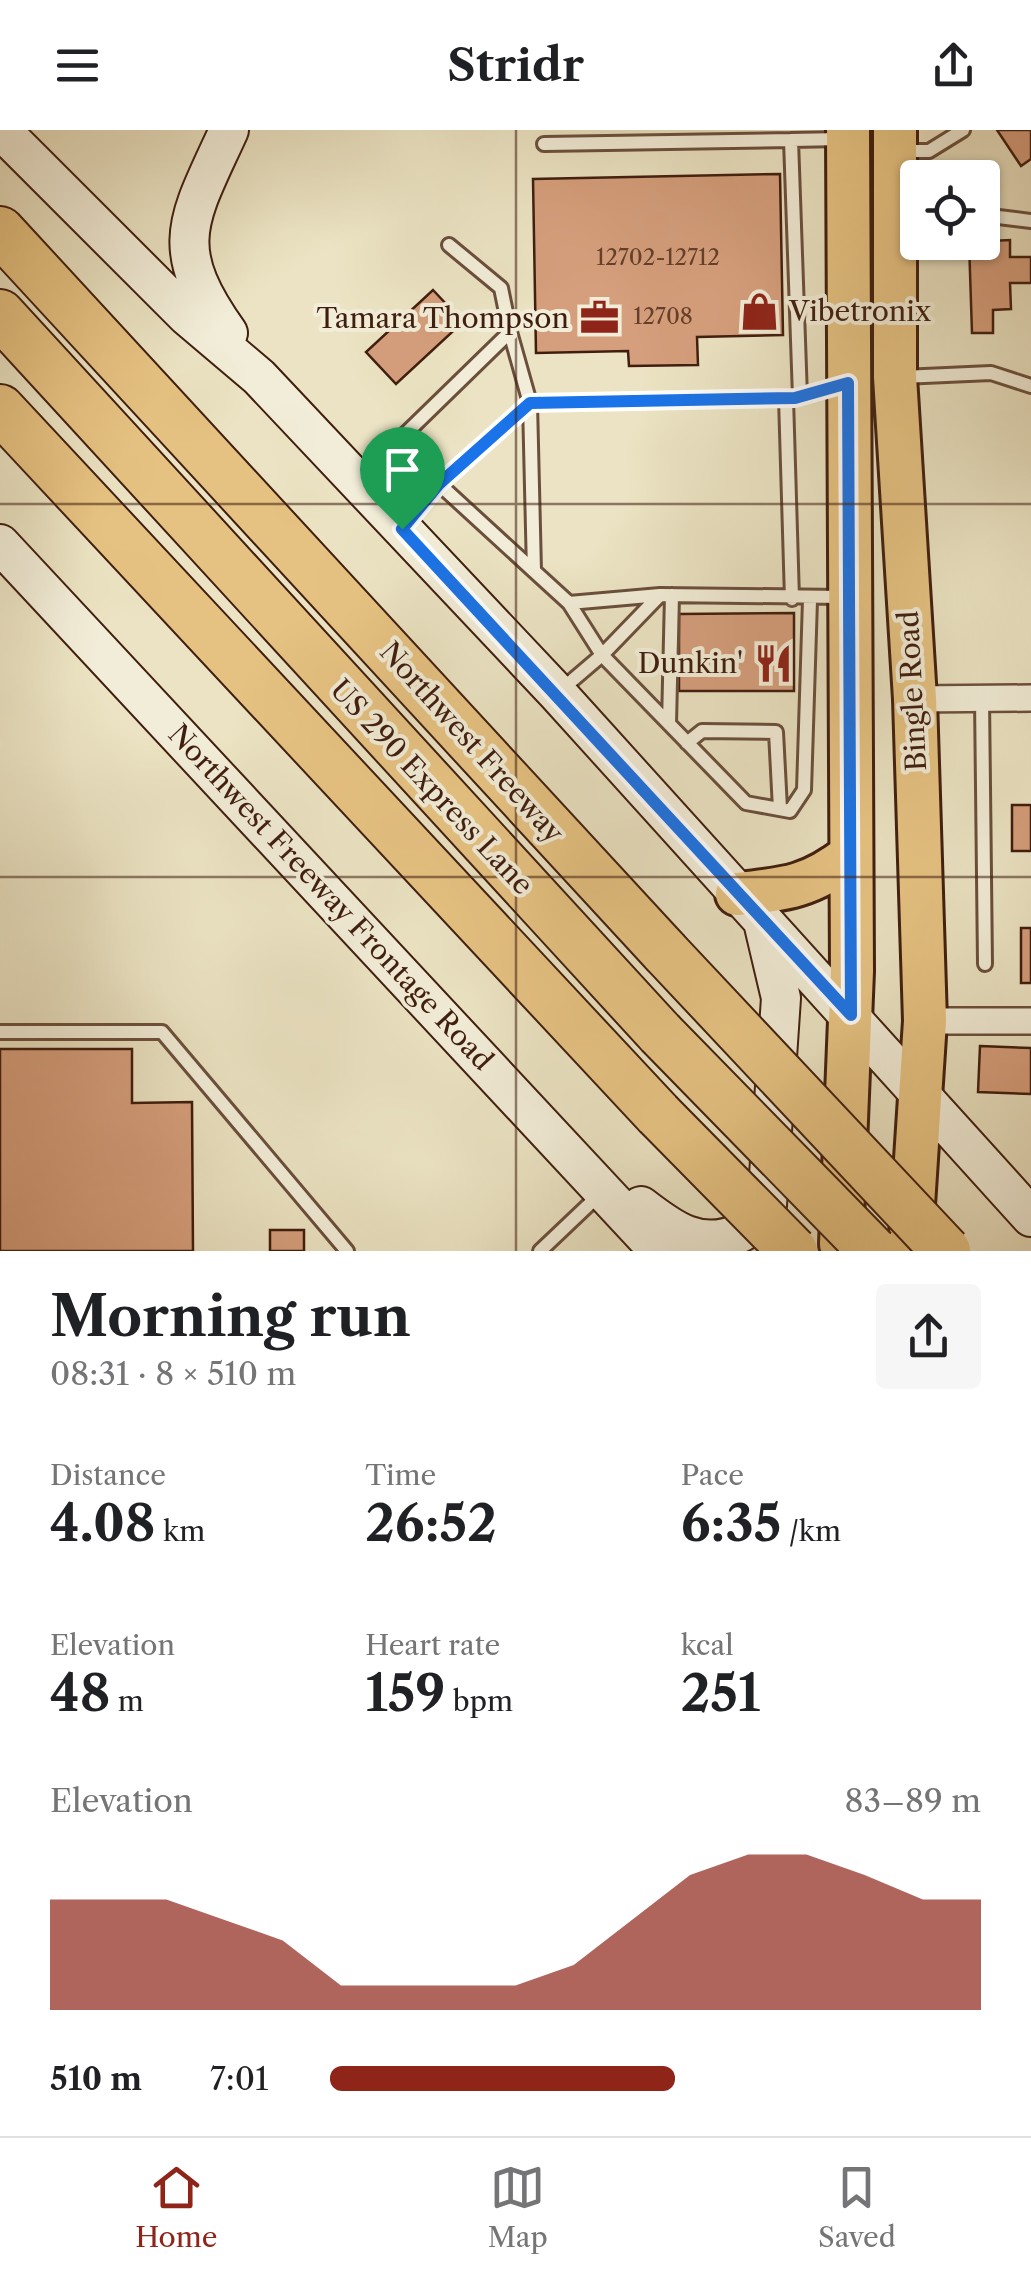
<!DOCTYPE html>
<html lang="en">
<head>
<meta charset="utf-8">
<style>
  body { margin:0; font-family:"Libre Caslon Text",serif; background:#f6f6f6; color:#202124; height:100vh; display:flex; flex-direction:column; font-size:38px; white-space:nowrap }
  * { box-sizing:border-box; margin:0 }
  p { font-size:32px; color:#757577 }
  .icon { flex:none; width:55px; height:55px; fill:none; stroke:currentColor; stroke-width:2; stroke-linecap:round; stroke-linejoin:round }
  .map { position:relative; height:1121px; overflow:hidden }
  .details { display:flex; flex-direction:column; background:#fff; flex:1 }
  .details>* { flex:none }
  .tools { position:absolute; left:900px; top:30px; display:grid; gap:20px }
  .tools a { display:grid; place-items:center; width:100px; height:100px; border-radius:10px; background:#fff; box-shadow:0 2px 8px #0004; font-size:50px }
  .pin { position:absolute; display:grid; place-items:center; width:85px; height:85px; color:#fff; margin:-102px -42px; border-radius:50% 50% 50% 0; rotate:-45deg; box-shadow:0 0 10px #0007 }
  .pin .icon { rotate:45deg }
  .round { display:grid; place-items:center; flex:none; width:105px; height:105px; border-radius:10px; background:#f6f6f6 }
  .overview { display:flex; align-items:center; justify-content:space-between; height:170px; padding:0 50px }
  h1 { font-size:55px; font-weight:700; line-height:75px }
  .stats { display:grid; grid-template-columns:repeat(3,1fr); gap:15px; height:170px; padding:10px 50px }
  .stats div { display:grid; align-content:center }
  .stats b { font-size:50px; font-weight:700 }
  .stats small { font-size:28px; font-weight:400 }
  .stats p { font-size:28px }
  .chart { height:280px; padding:20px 50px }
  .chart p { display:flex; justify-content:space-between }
  .chart svg { width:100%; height:180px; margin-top:10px; fill:#8f2418; opacity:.7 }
  ul { padding:0 50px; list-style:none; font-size:32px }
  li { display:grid; grid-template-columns:160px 120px 1fr; align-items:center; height:75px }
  li i { height:25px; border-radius:12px; background:#8f2418 }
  header { display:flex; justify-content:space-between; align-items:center; height:130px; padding:0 50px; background:#fff; font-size:45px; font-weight:700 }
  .tabs { display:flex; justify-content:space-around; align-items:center; height:140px; border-top:2px solid #e0e0e0; background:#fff; font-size:28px; color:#757577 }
  .tabs a { display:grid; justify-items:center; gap:5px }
  .tabs .selected { color:#8f2418 }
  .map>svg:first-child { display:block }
  .building { fill:#d59e7c; stroke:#401e0f; stroke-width:2.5 }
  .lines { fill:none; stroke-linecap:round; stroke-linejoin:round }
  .lane-casing { stroke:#6b4f3c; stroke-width:18 }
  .street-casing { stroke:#6b4f3c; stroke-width:30 }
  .secondary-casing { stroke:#401e0f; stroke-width:42 }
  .primary-casing { stroke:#401e0f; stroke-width:48 }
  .highway-casing { stroke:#401e0f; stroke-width:52 }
  .lane { stroke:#f2edd8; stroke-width:12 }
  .street { stroke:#f2edd8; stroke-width:25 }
  .secondary { stroke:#f2edd8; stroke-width:38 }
  .primary { stroke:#e6c282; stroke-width:42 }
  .highway { stroke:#e6c282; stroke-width:48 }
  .highway-bridge-casing { stroke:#401e0f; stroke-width:52; stroke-linecap:butt }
  .highway-bridge { stroke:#e6c282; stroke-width:48 }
  .route-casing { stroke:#fff; stroke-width:20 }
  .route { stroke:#1a73e8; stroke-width:12 }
  .grid { fill:none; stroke:#401e0f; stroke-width:2.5; stroke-opacity:0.55 }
  .labels { text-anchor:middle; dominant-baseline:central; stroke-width:8; stroke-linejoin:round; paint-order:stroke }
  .number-label { font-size:22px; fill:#653e2a }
  .poi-label { font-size:28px; fill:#401e0f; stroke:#f2edd8; text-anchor:end }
  .street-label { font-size:28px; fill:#401e0f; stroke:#f2edd8 }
</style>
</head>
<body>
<header><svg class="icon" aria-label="menu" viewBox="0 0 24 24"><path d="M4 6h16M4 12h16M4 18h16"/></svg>Stridr<svg class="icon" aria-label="share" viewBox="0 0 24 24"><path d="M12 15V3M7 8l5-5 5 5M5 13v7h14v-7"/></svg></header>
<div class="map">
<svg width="1031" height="1121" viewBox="0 0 1031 1121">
  <rect width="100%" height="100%" fill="#ebe3c3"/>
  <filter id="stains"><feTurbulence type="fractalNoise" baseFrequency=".002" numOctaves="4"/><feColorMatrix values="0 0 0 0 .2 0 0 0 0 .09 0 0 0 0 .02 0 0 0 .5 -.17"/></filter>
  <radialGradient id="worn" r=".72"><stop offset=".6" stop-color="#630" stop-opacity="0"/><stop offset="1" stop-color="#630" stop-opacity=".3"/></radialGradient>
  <path class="building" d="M997,0H1031V29L1021,36Z
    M780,44L783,205L697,207L698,235L629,236L628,221L536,223L533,49Z
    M1010,110V127H1031V153H1010L1011,179L993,180V203H972L969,112Z
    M433,160L463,192L396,254L366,222Z
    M794,483V561H679V484Z
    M1012,675H1031V721H1012Z
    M1021,798H1031V853H1021Z
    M980,916L1031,918V964L978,962Z
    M0,919H132V973L192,972L193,1121H0Z
    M270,1100H304V1121H270Z"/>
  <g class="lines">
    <defs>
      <path id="lane" d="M544,14L791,10
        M903,21H929L963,0
        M982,85L1031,91
        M510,202L530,273L439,354L534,441
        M902,247L991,243L1031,256
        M800,267L791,10L842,9
        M786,268L792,469
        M403,397L439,354L397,312L510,202L501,158L449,115
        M810,470L804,660L790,681L746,673L602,525L569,473L534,441L530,273L795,268L841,255
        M569,473L660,465
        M561,560L602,525L660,465L842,467
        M982,568L985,834
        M669,594L672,465
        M687,613L702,601L776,602L780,679
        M0,902H162L347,1121
        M540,1121L599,1065"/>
      <path id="street" d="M915,569L1031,568
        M925,891H1031"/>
      <path id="secondary" d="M1,0L187,186L259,247L557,563L1031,1087
        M228,203C166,116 188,90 229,0
        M0,414L659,1121
        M641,1076C672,1100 700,1121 740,1103C755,1095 760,1090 767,1075L781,868L764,796"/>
      <path id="primary" d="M895,0V247L915,569L925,891L910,1121
        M737,764C787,759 810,757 851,725
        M841,1114L852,841L848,0"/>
      <path id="highway" d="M0,101L665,822
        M0,184L660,903
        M0,279L658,984"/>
    </defs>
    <use href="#lane" class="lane-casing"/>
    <use href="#street" class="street-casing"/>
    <use href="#secondary" class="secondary-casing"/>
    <use href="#primary" class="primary-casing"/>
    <use href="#highway" class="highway-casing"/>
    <use href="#lane" class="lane"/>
    <use href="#street" class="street"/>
    <use href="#secondary" class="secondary"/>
    <use href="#primary" class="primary"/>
    <use href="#highway" class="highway"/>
    <defs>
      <path id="highway-bridge" d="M665,822L946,1121
        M660,903L873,1121
        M658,984L793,1121"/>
    </defs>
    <use href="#highway-bridge" class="highway-bridge-casing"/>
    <use href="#highway-bridge" class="highway-bridge"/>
  </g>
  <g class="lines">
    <defs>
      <path id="route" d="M848,253L851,885L402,399L439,354L530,273L795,268Z"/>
    </defs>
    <use href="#route" class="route-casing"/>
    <use href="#route" class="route"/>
  </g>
  <path class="grid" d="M516,0V1121M0,374H1031M0,747H1031"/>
  <defs>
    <symbol id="shop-bare" viewBox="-9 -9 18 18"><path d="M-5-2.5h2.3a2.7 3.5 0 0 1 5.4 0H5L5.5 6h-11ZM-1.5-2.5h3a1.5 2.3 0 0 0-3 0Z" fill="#8f2418" stroke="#f2edd8" stroke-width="2.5" paint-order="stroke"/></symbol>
    <symbol id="office-bare" viewBox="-9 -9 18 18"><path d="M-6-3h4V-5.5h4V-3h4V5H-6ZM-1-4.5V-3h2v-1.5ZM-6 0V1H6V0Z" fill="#8f2418" stroke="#f2edd8" stroke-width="2.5" paint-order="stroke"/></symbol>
    <symbol id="restaurant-bare" viewBox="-9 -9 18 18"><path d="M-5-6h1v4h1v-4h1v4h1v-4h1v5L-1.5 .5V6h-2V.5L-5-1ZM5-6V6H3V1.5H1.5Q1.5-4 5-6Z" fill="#8f2418" stroke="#f2edd8" stroke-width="2.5" paint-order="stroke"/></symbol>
  </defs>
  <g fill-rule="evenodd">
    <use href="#shop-bare" x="732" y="154" width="55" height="55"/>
    <use href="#office-bare" x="572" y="160" width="55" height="55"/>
    <use href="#restaurant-bare" x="746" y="506" width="55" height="55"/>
  </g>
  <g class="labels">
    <g class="number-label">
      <text x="658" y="127">12702-12712</text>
      <text x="663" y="186">12708</text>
    </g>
    <g class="poi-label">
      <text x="789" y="181" text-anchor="start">Vibetronix</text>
      <text x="569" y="188">Tamara Thompson</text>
      <text x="743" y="533">Dunkin'</text>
    </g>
    <g class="street-label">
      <text transform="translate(912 561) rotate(-93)">Bingle Road</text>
      <text transform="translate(472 612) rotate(48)">Northwest Freeway</text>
      <text transform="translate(432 657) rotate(47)">US 290 Express Lane</text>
      <text transform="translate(331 767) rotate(47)">Northwest Freeway Frontage Road</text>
    </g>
  </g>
  <rect width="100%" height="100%" filter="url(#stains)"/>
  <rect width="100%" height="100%" fill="url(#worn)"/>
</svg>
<div class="tools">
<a><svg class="icon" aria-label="locate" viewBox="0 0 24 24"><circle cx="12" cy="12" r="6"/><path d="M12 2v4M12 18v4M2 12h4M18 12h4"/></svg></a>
</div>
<div class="pin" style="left:402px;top:399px;background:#1e9e55"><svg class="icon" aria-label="arrive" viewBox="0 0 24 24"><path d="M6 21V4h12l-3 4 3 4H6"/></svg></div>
</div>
<section class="details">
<div class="overview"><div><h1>Morning run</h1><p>08:31 · 8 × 510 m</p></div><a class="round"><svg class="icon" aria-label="share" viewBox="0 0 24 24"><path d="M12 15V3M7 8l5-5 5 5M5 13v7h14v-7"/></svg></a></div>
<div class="stats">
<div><p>Distance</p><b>4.08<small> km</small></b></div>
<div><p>Time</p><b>26:52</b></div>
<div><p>Pace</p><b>6:35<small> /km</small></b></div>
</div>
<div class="stats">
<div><p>Elevation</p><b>48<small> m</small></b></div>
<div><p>Heart rate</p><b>159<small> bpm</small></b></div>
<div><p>kcal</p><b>251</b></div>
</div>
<div class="chart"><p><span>Elevation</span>83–89 m</p>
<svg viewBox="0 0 160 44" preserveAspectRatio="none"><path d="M0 44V17L10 17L20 17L30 22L40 27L50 38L60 38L70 38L80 38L90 33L100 22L110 11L120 6L130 6L140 11L150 17L160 17V44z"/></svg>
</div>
<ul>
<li><b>510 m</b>7:01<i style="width:53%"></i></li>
</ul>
</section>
<nav class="tabs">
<a class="selected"><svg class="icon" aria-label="home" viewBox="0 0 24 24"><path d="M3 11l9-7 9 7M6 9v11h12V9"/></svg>Home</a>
<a><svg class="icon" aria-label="map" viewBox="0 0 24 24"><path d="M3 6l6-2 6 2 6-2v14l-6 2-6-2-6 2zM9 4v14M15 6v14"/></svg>Map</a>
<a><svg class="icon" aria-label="saved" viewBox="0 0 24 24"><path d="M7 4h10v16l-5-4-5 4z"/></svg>Saved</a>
</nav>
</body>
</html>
